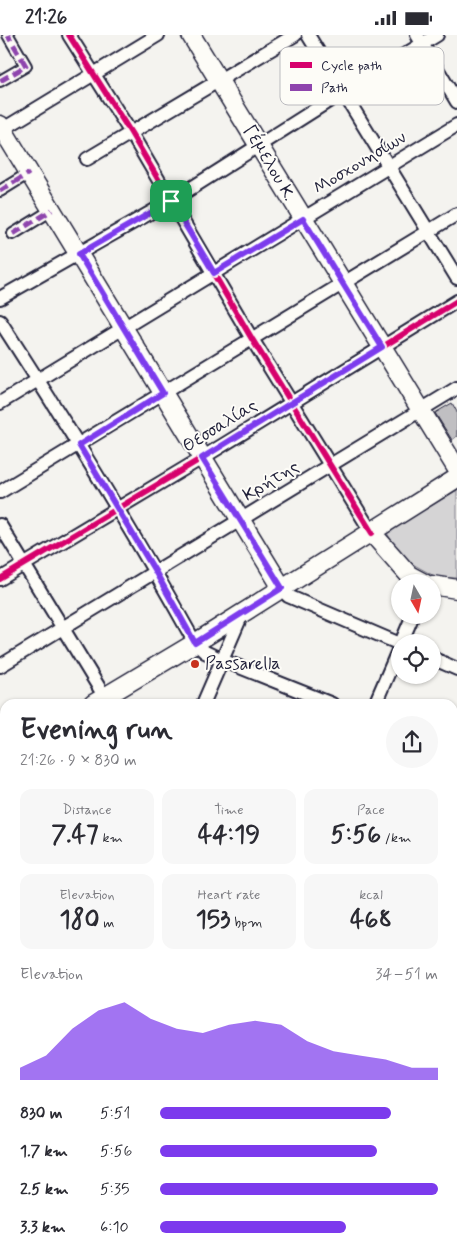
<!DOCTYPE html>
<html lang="en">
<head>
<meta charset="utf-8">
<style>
  body { margin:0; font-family:Mynerve,sans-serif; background:#f7f7f7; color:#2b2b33; height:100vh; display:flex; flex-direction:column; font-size:19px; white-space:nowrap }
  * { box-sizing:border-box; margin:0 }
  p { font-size:16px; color:#7c7c81 }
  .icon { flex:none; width:28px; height:28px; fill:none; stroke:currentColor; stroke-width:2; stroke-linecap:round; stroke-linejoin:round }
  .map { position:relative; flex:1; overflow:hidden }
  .details { position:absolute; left:0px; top:664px; width:458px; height:556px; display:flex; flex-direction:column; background:#fff; border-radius:15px 15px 0 0; box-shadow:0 1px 4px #0004 }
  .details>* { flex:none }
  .needle { width:32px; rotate:171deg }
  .controls { position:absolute; left:391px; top:539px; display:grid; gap:10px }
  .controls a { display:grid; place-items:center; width:50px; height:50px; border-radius:50%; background:#fff; box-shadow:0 1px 4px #0004; font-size:25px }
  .pin { position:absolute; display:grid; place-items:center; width:42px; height:42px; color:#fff; margin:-21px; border-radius:10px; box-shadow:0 2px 8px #0006 }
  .round { display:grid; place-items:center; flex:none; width:52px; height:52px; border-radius:26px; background:#f7f7f7 }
  .overview { display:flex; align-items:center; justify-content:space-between; height:85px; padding:0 20px }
  h1 { font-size:28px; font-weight:800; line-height:38px }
  .figures { display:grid; grid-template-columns:repeat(3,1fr); gap:8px; height:85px; padding:5px 20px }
  .figures div { display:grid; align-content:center; border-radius:12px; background:#f7f7f7; text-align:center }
  .figures b { font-size:25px; font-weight:800 }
  .figures small { font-size:14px; font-weight:400 }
  .figures p { font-size:14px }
  .chart { height:140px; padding:10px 20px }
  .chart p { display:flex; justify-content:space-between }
  .chart svg { width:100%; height:90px; margin-top:5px; fill:#7c3aed; opacity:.7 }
  ul { padding:0 20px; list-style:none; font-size:16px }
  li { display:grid; grid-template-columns:80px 60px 1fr; align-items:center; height:38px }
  li i { height:12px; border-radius:6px; background:#7c3aed }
  .status { display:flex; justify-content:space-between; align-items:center; height:35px; padding:0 25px; background:#fff; direction:ltr }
  .status svg { height:14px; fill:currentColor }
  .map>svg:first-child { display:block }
  .green { fill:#d5d4d5; stroke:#7c7b88 }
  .building { fill:#c0bfc2; stroke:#22223b }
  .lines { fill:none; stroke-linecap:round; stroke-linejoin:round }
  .pedestrian-casing { stroke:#22223b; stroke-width:14 }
  .minor-casing { stroke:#22223b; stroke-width:16 }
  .tertiary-casing { stroke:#22223b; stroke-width:20 }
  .secondary-casing { stroke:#22223b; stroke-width:21 }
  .pedestrian { stroke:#fdfcf7; stroke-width:10 }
  .minor { stroke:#fdfcf7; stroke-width:12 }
  .tertiary { stroke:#fdfcf7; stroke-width:16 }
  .secondary { stroke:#fdfcf7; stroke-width:18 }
  .quiet { stroke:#8e44ad; stroke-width:5; stroke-dasharray:10 5; stroke-linecap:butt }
  .cycleway-casing { stroke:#fdfcf7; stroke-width:9 }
  .cycleway { stroke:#d6006c; stroke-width:6 }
  .route-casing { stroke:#fff; stroke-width:10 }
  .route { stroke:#7c3aed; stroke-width:6 }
  .poi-dot { fill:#c8321e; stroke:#fdfcf7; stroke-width:2 }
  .labels { text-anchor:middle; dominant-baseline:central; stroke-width:4; stroke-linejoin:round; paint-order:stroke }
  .street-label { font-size:18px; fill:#22223b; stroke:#fdfcf7 }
  .poi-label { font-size:18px; fill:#22223b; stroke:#fdfcf7; text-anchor:start }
  .key { fill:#fdfcf7; stroke:#bbbbbf; stroke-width:1 }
  .key-label { font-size:14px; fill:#22223b }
</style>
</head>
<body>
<div class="status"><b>21:26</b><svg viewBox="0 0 49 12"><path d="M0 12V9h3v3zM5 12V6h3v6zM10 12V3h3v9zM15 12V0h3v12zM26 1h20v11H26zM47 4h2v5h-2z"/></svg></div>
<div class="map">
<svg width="457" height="1219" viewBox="0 0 457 1219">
  <rect width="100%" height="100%" fill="#f4f3ef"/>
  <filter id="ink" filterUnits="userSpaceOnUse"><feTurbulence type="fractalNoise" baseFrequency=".02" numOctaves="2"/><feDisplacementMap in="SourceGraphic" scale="10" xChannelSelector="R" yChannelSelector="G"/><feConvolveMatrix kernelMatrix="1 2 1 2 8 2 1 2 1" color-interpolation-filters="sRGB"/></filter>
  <g filter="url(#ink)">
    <path class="green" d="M457,455V543L436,542L402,523L387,498Z"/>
    <path class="building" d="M452,368L457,377V401L452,405L435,378Z"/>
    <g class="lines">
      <defs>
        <path id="pedestrian" d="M0,46L26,31L8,0
          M0,156L29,138
          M13,199L52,175"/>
        <path id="minor" d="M69,0L131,98L252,304L372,498
          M308,0L457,243
          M417,0L457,67
          M0,96L158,0
          M87,124L295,0
          M0,263L171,166L343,57L437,0
          M0,286C68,391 134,498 195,608L205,617L222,625L332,669
          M0,368L457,90
          M0,457L457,179
          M0,490L109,669
          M0,544L202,423L457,266
          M282,553L288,561L400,609
          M401,608L413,580
          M432,623L457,634
          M0,631L457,353
          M203,669L242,579
          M375,669L400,611
          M452,718L457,720
          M452,807L457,809
          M0,810L5,807
          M0,902L5,899
          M452,902L457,904
          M452,928L457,918
          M452,995L457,997
          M0,1002L5,994
          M452,1086L457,1088
          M0,1147L5,1150
          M104,1215L110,1219
          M11,1219L14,1215
          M155,1219L157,1215"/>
        <path id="tertiary" d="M0,692L5,700
          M312,1215L313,1219
          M365,1215L375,1219"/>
        <path id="secondary" d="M191,0L457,434
          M0,90L282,553
          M372,498L409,540L424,548
          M432,550L457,554
          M93,669L195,608L457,443
          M0,720L5,717
          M452,1146L457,1144
          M452,1166L457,1164
          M271,1219L281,1215
          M325,1219L335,1215"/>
      </defs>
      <use href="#pedestrian" class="pedestrian-casing"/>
      <use href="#minor" class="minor-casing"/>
      <use href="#tertiary" class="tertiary-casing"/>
      <use href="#secondary" class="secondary-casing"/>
      <use href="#pedestrian" class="pedestrian"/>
      <use href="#minor" class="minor"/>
      <use href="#tertiary" class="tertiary"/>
      <use href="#secondary" class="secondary"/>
      <path class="quiet" d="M0,46L26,31L8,0
        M0,156L29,138
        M13,199L52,175"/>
      <defs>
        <path id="cycleway" d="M69,0L131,98L252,304L372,498
          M0,544L202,423L457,266"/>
      </defs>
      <use href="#cycleway" class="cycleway-casing"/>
      <use href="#cycleway" class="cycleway"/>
    </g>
  </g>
  <g class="lines" filter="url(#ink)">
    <defs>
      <path id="route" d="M171,166L214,238L303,184L382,312L202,423L282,553L195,608L155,536L79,410L163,358L79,219Z"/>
    </defs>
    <use href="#route" class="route-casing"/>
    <use href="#route" class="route"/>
  </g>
  <circle class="poi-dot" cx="195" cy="629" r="5"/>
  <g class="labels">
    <g class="street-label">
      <text transform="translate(269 128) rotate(59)">Γέμελου Κ.</text>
      <text transform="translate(360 128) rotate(-31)">Μοσχονησίων</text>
      <text transform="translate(220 391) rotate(-32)">Θεσσαλίας</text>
      <text transform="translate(271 446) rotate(-31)">Κρήτης</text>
    </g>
    <g class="poi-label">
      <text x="205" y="629">Passarella</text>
    </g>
  </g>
  <rect x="280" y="12" width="164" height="58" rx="8" class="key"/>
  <rect x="290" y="27" width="22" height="6" fill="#d6006c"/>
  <rect x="290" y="49" width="22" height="7" fill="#8e44ad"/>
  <g class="key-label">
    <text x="321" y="35">Cycle path</text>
    <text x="321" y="57">Path</text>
  </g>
</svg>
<div class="controls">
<a><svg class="needle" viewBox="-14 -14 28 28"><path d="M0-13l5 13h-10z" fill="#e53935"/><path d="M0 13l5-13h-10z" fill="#7c7c81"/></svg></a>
<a><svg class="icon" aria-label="locate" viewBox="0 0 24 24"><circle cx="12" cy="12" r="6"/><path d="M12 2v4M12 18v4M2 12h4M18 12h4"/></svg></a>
</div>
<div class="pin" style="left:171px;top:166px;background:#1e9e55"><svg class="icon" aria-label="arrive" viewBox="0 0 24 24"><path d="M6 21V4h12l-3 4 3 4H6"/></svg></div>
<section class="details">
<div class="overview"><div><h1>Evening run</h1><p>21:26 · 9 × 830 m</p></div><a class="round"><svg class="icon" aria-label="share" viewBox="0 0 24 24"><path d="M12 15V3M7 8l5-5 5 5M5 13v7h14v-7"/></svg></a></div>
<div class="figures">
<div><p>Distance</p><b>7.47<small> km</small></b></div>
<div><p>Time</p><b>44:19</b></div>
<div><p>Pace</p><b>5:56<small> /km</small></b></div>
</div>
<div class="figures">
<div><p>Elevation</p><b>180<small> m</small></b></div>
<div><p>Heart rate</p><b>153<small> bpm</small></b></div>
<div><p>kcal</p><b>468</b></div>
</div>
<div class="chart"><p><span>Elevation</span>34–51 m</p>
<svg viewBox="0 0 160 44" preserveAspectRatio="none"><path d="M0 44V38L10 32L20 19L30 10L40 6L50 14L60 19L70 21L80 17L90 15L100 17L110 25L120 30L130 32L140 34L150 38L160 38V44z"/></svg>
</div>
<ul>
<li><b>830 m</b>5:51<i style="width:83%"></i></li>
<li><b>1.7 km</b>5:56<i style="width:78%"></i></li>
<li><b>2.5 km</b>5:35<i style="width:100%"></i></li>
<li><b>3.3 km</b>6:10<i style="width:67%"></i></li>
</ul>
</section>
</div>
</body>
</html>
